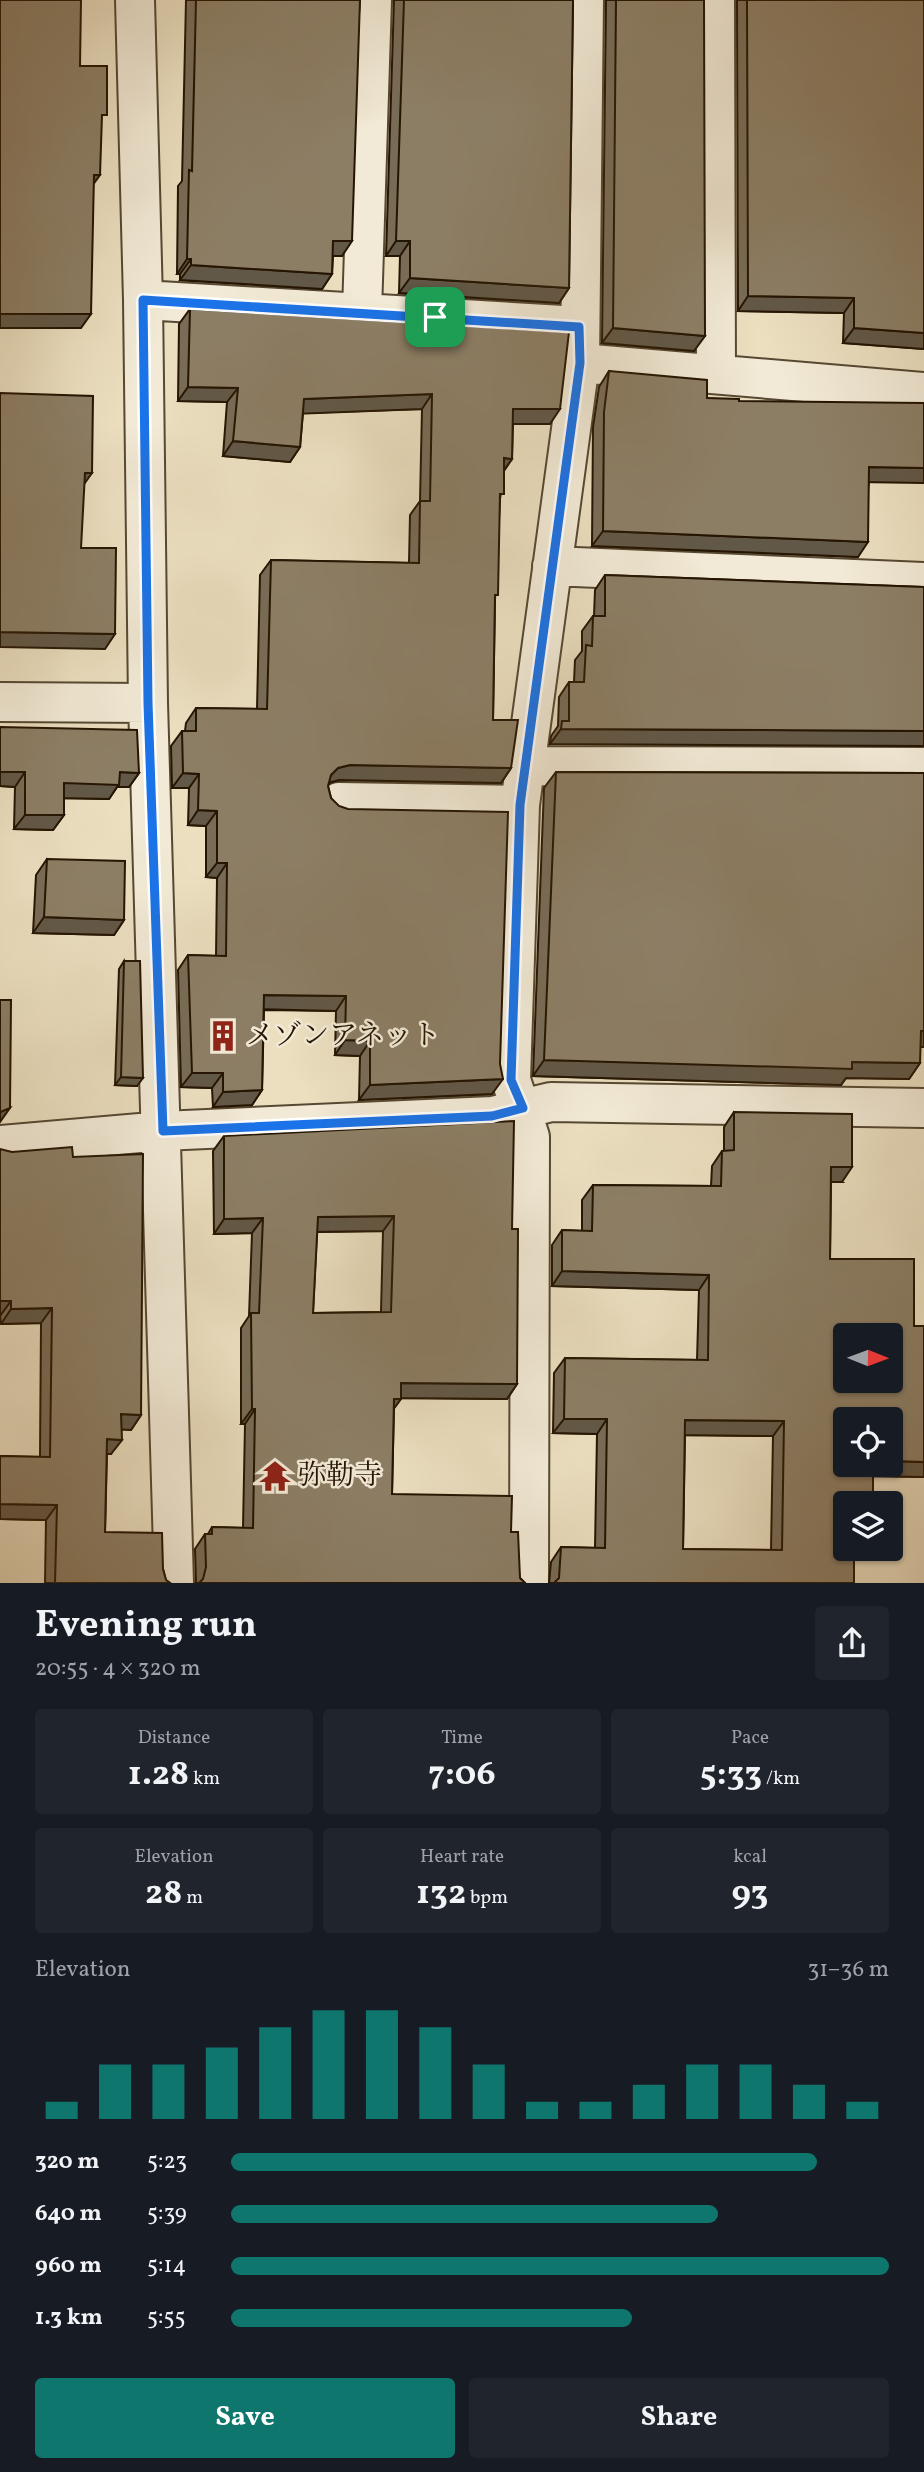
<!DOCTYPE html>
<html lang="en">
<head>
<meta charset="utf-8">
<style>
  body { margin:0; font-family:Vollkorn,"Noto Serif JP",serif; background:#20242c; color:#f1f3f6; height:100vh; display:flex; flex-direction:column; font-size:26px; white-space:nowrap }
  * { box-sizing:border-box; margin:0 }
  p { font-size:23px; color:#9ea1a6 }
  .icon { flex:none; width:38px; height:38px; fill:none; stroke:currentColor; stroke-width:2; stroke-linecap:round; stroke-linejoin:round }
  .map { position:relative; height:1583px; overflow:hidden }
  .drawer { display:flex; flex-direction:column; background:#171b24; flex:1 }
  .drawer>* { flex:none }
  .needle { width:46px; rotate:91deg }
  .controls { position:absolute; left:833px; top:1323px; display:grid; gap:14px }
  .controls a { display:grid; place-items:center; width:70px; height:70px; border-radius:7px; background:#171b24; box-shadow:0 2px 5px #0004; font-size:35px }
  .pin { position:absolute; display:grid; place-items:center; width:60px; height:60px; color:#fff; margin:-30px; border-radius:14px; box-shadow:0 4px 10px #0006 }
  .round { display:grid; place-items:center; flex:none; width:74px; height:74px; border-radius:7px; background:#20242c }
  .head { display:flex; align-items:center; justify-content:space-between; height:119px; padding:0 35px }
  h1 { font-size:38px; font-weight:700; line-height:52px }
  .metrics { display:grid; grid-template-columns:repeat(3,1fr); gap:10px; height:119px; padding:7px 35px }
  .metrics div { display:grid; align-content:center; border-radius:7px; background:#20242c; text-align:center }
  .metrics b { font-size:35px; font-weight:700 }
  .metrics small { font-size:19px; font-weight:400 }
  .metrics p { font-size:19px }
  .chart { height:196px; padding:14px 35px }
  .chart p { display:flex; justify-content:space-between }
  .chart svg { width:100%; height:126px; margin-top:7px; stroke:#0f766e; stroke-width:6 }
  .cta { display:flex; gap:14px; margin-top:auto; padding:14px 35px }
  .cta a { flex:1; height:80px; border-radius:7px; background:#0f766e; color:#fff; font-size:28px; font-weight:700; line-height:80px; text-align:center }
  .cta a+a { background:#20242c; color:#f1f3f6 }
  ul { padding:0 35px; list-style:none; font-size:23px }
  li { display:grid; grid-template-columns:112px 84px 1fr; align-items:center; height:52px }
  li i { height:18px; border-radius:9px; background:#0f766e }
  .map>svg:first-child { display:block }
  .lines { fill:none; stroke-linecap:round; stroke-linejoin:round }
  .minor-casing { stroke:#564832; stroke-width:42 }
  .minor { stroke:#f2ead6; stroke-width:38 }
  .wall { fill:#786c57; stroke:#251502; stroke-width:2; fill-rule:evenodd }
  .shaded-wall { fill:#625847; stroke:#251502; stroke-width:2 }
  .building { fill:#8c7e65; stroke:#251502; stroke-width:2; fill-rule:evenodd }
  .route-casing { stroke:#fff; stroke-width:14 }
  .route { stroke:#1a73e8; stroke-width:9 }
  .labels { text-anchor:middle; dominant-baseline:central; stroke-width:5; stroke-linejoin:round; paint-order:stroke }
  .poi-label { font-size:28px; fill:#251502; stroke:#f2ead6; text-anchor:start }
</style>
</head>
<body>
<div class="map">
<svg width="924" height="1583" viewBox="0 0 924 1583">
  <rect width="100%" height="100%" fill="#ebdfc0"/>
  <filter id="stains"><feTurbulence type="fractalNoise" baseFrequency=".00286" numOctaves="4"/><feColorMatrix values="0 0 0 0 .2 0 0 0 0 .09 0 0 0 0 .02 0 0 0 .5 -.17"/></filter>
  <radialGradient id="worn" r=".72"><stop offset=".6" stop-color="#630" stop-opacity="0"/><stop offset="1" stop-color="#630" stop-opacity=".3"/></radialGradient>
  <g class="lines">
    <defs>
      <path id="minor" d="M135,0L143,300L148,703L174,1583
        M715,0L716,374
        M143,300L579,326
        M362,312L372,0
        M580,363L924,392
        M552,566L924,582
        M0,702L148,703
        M527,766L924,767
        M339,802L520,805
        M0,1145L163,1131L493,1116L551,1102L924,1108
        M529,1583L530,1137L511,1080L520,805L580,363L584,0"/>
    </defs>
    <use href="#minor" class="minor-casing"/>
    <use href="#minor" class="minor"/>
  </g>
  <path class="wall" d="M186,0H360L342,256H333L332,274L322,289L180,280V274H177L178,186L182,181Z
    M394,0H573L569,288L559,303L399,293L400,256H386Z
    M606,0H704L694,351L602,343Z
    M737,0H924V349L843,343L844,313L738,311Z
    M190,309L550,424H513L512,459L504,471L500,499L495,600L493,720L511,768L501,783L339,780L329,783L328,786L331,798L492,1094L359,1100L360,1056L335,1055L336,1011L264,1010L262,1090L252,1105L213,1107L212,1088L181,1087L178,970L188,955L216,956L217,878L206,877V826L188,825L189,788H172L171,746L182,731H185L186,723L196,708L257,709L260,575L271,560L409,563L410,515L420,501L422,409L303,413L300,447L290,462L223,456L227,402L178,401L179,324Z
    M609,371L707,398L739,401L869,482L858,557L592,546L593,427L599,387Z
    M605,575L924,587L550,744L551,736L558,726L559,697L569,682H574L575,660L582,651V631L593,616H594L595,590Z
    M0,727L139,773L129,787H117L109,799L64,798V815L53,830L14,829L15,787L0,786Z
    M556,772L924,773V1047H920V1063L909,1079L846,1078L841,1085L533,1076L544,788Z
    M47,859L124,920L114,935L33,933L36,875Z
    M124,961L137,1086L115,1085L119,969Z
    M734,1112L842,1182H831L830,1259L914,1326H924V1477L873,1476L845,1503L854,1583H549L551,1562L561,1547L595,1548L597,1434L553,1433L554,1373L565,1358L697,1360L699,1290L552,1286V1245L562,1230L582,1231V1200L593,1185L711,1186L712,1166L722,1151H724V1127ZM685,1435L773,1436L771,1550L683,1549Z
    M224,1136L512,1229L517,1384L507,1399L401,1398L394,1408L392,1494L511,1532L520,1578L525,1583H196L195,1549L205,1534H208L212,1527L243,1528L245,1424H241V1328L249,1316L252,1233L214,1234L213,1151ZM383,1231L381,1312L313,1313L317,1232Z
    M12,1152L73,1157L141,1415L131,1430L122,1429L111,1454H107L105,1532L163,1569L166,1580L170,1583H45L46,1520L0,1519V1456L40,1457L41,1323L1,1324L0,1316Z"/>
  <path class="shaded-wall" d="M94,175H100L90,189Z
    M333,241H352L342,256H322Z
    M396,241H410L400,256H386Z
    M187,259H191L180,274H177Z
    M191,265L332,274L322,289L180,280Z
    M410,278L569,288L559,303L399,293Z
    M748,296L854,298L844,313L738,311Z
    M0,314H91L81,328H0Z
    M613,328L705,336L694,351L602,343Z
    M854,328L924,333V349L843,343Z
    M188,387L238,388L227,402L178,401Z
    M432,394L422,409L294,414L304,399Z
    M513,409H560L550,424H503Z
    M233,441L300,447L290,462L223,456Z
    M504,458L512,459L502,473Z
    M869,467L924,468V483L859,482Z
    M85,473H92L82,487Z
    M603,531L868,542L858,557L592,546Z
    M0,632L115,634L105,649L0,647Z
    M561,729L924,731V746L550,744Z
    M350,765L511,768L501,783L339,780L328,783L331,775L338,768Z
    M0,772H25L15,787L0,786Z
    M120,772L139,773L129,787H117L109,799L54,798L64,783Z
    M183,773L199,774L189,788H172Z
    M198,810L217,811L206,826L188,825Z
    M25,815H64L53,830L14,829Z
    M217,863H227L217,878L206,877Z
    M44,917L124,920L114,935L33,933Z
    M264,995L346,996L336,1011L254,1009Z
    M921,1031H924V1047H910Z
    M345,1040L370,1041L360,1056L335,1055Z
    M544,1060L852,1062L920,1063L909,1079L846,1078L841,1085L533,1076Z
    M192,1073H223L212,1088L181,1087Z
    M121,1077L143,1078L137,1086L115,1085Z
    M503,1079L492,1094L359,1100L370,1085Z
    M262,1090L252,1105L213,1107L223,1092Z
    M10,1108L0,1122V1112Z
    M831,1167H852L842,1182H821Z
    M394,1216L383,1231L308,1232L318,1217Z
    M263,1218L252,1233L214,1234L224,1219Z
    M562,1271L709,1275L699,1290L552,1286Z
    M0,1301H11L0,1316Z
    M52,1308L41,1323L1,1324L11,1309Z
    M401,1383L517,1384L507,1399L391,1398Z
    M394,1399H401L390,1414Z
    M252,1409H255L245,1424H241Z
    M121,1414L141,1415L131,1430L111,1429Z
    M564,1419H607L597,1434L553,1433Z
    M685,1420L784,1421L773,1436L675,1435Z
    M107,1439L122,1440L111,1454H96Z
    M891,1461L924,1462V1477L863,1476L871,1465H891Z
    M0,1504L57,1505L46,1520L0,1519Z"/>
  <path class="building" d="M0,0H81L80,66H107V115H102L100,175H94L91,314H0Z
    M196,0H360L352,241H333L332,274L191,265V259H187L189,170L192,171Z
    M404,0H573L569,288L410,278V241H396Z
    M616,0H704L705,336L613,328Z
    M747,0H924V333L854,328V298L748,296Z
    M190,309L569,332L560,409H513L512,459L504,458V494H500L498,595H495L493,720H518L511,768L350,765L338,768L331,775L328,786L331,798L339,806L348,809L508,812L500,1064L503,1079L370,1085V1041L345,1040L346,996L264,995L262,1090L223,1092V1073H192L188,955L226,956L227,863H217V811L198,810L199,774L183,773L182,731H196V708L267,709L271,560L419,563L420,501H430L432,394L304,399L300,447L233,441L238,388L188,387Z
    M609,371L707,380V398L739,399V401L924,403V468L869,467L868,542L603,531L604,412Z
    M0,393L93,396L92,473H85L81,548H116L115,634L0,632Z
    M605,575L924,587V731L561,729L562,721H569V682H584L586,645L592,646L593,616H605Z
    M0,727L137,730L139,773L120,772L119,785L64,783V815H25V772H0Z
    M556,772L924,773V1031H921L920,1063L852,1062V1069L544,1060Z
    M47,859L125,861L124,920L44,917Z
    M124,961H140L143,1078L121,1077Z
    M0,1000H11L10,1108L0,1112Z
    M734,1112L852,1114V1167H831L830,1259H914V1326H924V1462L891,1461V1419H845V1465H873V1503H845V1549H854V1583H554L559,1578L561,1547L605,1548L607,1419H564L565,1358L708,1360L709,1275L562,1271V1230L592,1231L593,1185L721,1186L722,1151L734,1150ZM845,1335H891V1381H845ZM685,1420L784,1421L782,1550L683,1549Z
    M514,1121L512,1229H518L517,1384L401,1383V1399H394L392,1494L512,1496L511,1532H518L520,1578L525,1583H199L203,1579L206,1567L205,1534H212V1527L253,1528L255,1409H252L251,1313H259L263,1218L224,1219V1136ZM394,1216L391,1312L313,1313L318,1217Z
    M72,1147L73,1157L143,1154L141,1415L121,1414L122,1440L107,1439L105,1532L162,1533L163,1569L166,1580L170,1583H55L57,1505L0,1504V1456L50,1457L52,1308L11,1309V1301H0V1149L12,1152Z"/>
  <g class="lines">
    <defs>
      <path id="route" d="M143,300L579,327L580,363L520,805L511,1080L523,1108L492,1116L163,1131L148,703Z"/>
    </defs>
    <use href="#route" class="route-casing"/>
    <use href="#route" class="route"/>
  </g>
  <defs>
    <symbol id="building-bare" viewBox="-9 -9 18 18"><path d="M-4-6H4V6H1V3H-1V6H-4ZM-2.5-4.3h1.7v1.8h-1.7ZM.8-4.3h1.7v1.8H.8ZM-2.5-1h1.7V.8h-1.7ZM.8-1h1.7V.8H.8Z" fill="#8f2418" stroke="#f2ead6" stroke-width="2.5" paint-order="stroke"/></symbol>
    <symbol id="temple-bare" viewBox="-9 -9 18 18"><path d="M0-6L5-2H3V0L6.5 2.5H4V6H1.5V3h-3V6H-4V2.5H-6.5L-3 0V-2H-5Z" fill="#8f2418" stroke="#f2ead6" stroke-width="2.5" paint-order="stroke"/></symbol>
  </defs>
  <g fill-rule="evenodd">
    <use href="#building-bare" x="201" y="1014" width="44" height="44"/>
    <use href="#temple-bare" x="253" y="1454" width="44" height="44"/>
  </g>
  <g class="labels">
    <g class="poi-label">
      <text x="246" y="1036">メゾンアネット</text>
      <text x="298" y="1476">弥勒寺</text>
    </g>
  </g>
  <rect width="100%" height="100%" filter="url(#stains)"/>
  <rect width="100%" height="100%" fill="url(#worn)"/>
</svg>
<div class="controls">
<a><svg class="needle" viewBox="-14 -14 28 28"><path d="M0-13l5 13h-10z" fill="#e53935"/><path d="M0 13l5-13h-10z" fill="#9ea1a6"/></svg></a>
<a><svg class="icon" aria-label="locate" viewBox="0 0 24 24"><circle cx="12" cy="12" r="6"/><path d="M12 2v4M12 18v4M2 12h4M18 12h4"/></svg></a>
<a><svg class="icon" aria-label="layers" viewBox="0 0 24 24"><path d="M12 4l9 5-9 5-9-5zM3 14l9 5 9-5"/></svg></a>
</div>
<div class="pin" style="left:435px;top:317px;background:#1e9e55"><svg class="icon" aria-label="arrive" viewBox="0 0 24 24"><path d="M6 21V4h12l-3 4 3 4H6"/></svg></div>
</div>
<section class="drawer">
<div class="head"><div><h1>Evening run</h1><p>20:55 · 4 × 320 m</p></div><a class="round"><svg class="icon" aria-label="share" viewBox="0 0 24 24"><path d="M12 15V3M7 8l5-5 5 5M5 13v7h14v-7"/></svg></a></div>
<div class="metrics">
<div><p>Distance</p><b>1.28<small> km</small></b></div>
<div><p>Time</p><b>7:06</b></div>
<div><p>Pace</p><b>5:33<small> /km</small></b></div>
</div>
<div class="metrics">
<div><p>Elevation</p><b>28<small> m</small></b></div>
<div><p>Heart rate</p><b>132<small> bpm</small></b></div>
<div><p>kcal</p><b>93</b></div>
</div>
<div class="chart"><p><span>Elevation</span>31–36 m</p>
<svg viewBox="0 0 160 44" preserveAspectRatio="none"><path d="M5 44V38M15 44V25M25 44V25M35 44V19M45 44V12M55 44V6M65 44V6M75 44V12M85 44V25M95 44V38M105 44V38M115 44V32M125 44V25M135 44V25M145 44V32M155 44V38"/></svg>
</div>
<ul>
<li><b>320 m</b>5:23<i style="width:89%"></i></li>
<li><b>640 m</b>5:39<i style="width:74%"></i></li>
<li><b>960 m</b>5:14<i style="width:100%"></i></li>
<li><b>1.3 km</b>5:55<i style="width:61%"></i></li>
</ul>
<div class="cta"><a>Save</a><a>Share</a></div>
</section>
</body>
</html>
